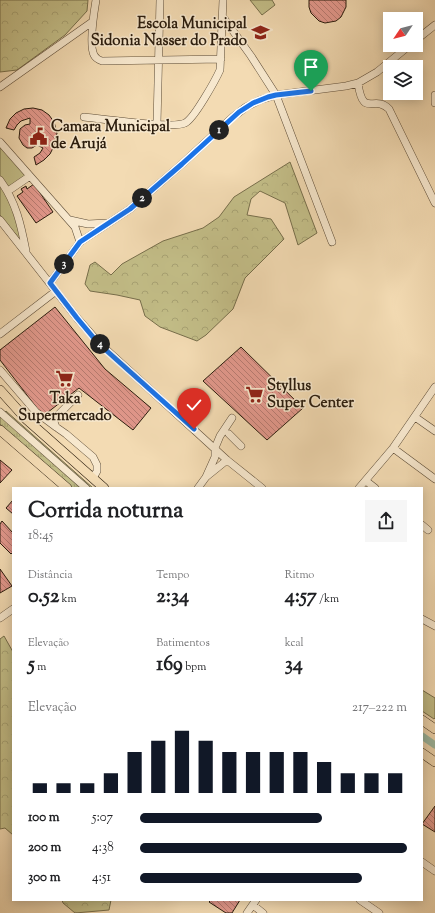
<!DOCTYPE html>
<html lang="pt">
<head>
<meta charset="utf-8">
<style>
  body { margin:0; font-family:"Sorts Mill Goudy",serif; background:#f6f6f6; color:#202124; height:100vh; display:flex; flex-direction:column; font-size:15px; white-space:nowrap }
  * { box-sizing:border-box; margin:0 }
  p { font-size:13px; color:#757577 }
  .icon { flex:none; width:22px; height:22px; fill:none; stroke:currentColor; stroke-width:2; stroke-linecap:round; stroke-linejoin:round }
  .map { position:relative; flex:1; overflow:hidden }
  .drawer { position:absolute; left:12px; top:487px; width:411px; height:414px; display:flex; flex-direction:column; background:#fff; border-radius:0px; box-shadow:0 2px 10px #0003 }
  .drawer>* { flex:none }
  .needle { width:26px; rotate:235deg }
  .tools { position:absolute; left:383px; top:12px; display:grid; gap:8px }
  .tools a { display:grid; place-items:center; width:40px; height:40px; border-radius:0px; background:#fff; box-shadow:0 2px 10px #0003; font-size:20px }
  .pin { position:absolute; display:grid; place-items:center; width:34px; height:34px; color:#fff; margin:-41px -17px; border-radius:50% 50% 50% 0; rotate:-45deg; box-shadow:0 0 4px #0007 }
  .pin .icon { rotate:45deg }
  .km { position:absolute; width:20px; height:20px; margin:-10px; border-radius:50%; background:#222; color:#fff; font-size:11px; line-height:20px; text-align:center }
  .round { display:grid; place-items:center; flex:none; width:42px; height:42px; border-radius:0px; background:#f6f6f6 }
  .summary { display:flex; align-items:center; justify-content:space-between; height:68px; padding:0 16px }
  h1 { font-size:22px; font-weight:800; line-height:30px }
  .metrics { display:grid; grid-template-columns:repeat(3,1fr); gap:6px; height:68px; padding:4px 16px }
  .metrics div { display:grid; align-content:center }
  .metrics b { font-size:20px; font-weight:800 }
  .metrics small { font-size:11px; font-weight:400 }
  .metrics p { font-size:11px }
  .chart { height:112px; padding:8px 16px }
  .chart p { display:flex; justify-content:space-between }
  .chart svg { width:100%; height:72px; margin-top:4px; stroke:#111827; stroke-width:6 }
  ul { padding:0 16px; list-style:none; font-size:13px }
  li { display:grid; grid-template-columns:64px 48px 1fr; align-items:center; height:30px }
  li i { height:10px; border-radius:5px; background:#111827 }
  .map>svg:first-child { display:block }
  .grass { fill:url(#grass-tufts); stroke:#776e4b }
  .forest { fill:url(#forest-crowns); stroke:#776e4b }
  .green { fill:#c3be88; stroke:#776e4b }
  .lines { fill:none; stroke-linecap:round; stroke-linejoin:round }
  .canal { stroke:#9dbca6; stroke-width:7 }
  .building { fill:url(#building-back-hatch); stroke:#2b1d0e }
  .minor-casing { stroke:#5d4c37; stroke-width:8 }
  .major-casing { stroke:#2b1d0e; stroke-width:10 }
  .minor { stroke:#f7e8ce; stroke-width:7 }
  .major { stroke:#f3dbb3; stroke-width:9 }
  .route-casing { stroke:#fff; stroke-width:8 }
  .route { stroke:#1a73e8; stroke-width:5 }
  .labels { text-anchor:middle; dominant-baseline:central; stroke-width:3; stroke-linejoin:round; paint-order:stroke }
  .poi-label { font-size:15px; font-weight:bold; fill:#2b1d0e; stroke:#f7e8ce; text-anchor:start }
</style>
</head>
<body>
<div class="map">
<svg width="435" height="913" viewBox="0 0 435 913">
  <defs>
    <pattern id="grass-tufts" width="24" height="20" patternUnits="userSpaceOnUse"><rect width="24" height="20" fill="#c3be88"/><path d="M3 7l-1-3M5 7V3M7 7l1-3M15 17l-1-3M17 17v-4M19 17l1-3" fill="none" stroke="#a8a374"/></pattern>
    <pattern id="forest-crowns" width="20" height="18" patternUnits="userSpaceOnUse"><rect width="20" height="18" fill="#c3be88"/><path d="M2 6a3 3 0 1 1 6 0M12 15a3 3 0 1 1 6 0" fill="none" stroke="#a8a374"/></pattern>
    <pattern id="building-back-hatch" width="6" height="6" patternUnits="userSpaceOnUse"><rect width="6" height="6" fill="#e2988c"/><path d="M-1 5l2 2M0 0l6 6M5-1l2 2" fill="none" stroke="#b77b71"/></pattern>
  </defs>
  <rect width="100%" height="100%" fill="#f3dbb3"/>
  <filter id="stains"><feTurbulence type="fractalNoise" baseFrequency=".005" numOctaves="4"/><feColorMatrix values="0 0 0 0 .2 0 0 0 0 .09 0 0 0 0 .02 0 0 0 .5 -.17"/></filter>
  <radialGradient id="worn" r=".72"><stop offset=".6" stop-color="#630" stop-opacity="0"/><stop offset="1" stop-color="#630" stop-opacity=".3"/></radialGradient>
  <path class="grass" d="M6,411L93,488H71L19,443L0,424V418Z"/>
  <path class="forest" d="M0,0H88L87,11L65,35L17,70L0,72Z
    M290,162L317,233L298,245L285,203L260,191L251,199L247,215L271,219L284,239L245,278L233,309L206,335L197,341L160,327L145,316L140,300L117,295L90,291L85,284L90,265L95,262L111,275L122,264L163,241L203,228L219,217L234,197Z
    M4,636L13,652V835L5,828L0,829V639Z
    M62,900H111L109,910L75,913L63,903Z"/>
  <path class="green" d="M250,0H272L275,5L262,15Z
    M0,146L26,176L9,188L0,176Z
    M0,183L13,204L22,242L0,215Z
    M422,690L435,698V718L434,719L422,711Z"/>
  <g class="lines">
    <path class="canal" d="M422,736L435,745"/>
  </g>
  <path class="building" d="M309,0H346V7L341,17L336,21L325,23L319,21L311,13L309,7Z
    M33,108L42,110L49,115L54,122L57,133L55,144L50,154L44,160L36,165L34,157L40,153L43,148L37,145L32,148H27L23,145L19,138L20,129L25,125L30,124V118L21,121L17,125L14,130L6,128L10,119L16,113L24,109Z
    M34,184L53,212L36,223L17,196L23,192L21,189L26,186L27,189Z
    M55,307L105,369L151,408L133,430L79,388L43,416L0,360V350Z
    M241,347L303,408L267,440L203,381Z
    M0,460L12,470L0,483Z
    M13,500V514L6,508Z
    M2,521L13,533V552L11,554L0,543V524Z
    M0,569L12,586L0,593Z
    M435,806V832L422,824Z
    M211,900H240L232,913H226L209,902Z"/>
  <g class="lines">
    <defs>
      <path id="minor" d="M96,0C94,12 89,45 94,55C96,59 99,60 102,61L221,59
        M223,17L251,56L276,95L332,242
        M416,40L435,25
        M358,83C363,119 374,94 389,109L435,203
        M0,87L92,22
        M435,95V103
        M84,117C102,119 173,129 185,123C194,119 216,79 220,70L223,0
        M157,124L160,0
        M0,142L75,227L80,242
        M0,180C16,202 21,225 26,251
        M8,191L30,176
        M0,220L77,318L99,343L227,460L262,488
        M70,220L88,224L107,223
        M50,283L80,242L130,209L182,164L233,117L246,107L260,100L276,95L346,86L358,83L377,72L410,45
        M0,334L56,291
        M0,370L36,412L56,427
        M78,395L55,418L54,422L56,427L66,434L93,457L97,465V471L93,478
        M0,412L86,488
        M415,417L435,431
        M229,434L241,446
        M393,448L435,479
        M227,460L206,477L215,457V448L220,436L232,418
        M366,481L375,488
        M198,488L206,477
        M359,488L393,448L435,387
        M422,525L428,530
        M0,618L13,609
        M422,619L435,626
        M422,862L435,871
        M360,900L379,913
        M253,905L263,913
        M247,913L256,900"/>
      <path id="major" d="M0,390L26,419L104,488
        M0,430L67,488
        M422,720L435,729
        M422,753L435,762"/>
    </defs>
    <use href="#minor" class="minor-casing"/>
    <use href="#major" class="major-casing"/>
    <use href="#minor" class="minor"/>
    <use href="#major" class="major"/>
  </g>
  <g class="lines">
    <defs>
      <path id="route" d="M194,429L98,343L77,318L50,283L80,242L130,209L182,164L239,112L253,103L268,97L276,95L311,91"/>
    </defs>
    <use href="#route" class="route-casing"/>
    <use href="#route" class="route"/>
  </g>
  <defs>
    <symbol id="school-bare" viewBox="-9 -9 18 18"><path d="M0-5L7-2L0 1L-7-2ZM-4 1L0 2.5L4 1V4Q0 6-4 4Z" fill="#8f2418" stroke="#f7e8ce" stroke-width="2.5" paint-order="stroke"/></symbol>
    <symbol id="civic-bare" viewBox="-9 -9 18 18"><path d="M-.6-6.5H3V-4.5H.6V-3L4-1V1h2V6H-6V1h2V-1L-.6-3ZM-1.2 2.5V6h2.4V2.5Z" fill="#8f2418" stroke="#f7e8ce" stroke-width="2.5" paint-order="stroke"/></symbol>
    <symbol id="supermarket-bare" viewBox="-9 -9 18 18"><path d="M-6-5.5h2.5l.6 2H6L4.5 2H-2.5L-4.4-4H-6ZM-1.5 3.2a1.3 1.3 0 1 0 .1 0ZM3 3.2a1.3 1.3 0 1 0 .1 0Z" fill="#8f2418" stroke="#f7e8ce" stroke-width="2.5" paint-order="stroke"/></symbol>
  </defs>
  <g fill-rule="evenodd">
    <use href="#school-bare" x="248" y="20" width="25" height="25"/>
    <use href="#civic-bare" x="26" y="124" width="25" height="25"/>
    <use href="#supermarket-bare" x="52" y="366" width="25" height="25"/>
    <use href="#supermarket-bare" x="242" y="382" width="25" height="25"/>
  </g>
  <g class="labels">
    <g class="poi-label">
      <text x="247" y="24" text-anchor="end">Escola Municipal<tspan x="247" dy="17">Sidonia Nasser do Prado</tspan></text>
      <text x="51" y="127">Camara Municipal<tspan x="51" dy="17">de Arujá</tspan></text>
      <text x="267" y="386">Styllus<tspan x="267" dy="17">Super Center</tspan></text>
      <text x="65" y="399" text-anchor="middle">Taka<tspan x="65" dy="17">Supermercado</tspan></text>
    </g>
  </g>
  <rect width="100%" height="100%" filter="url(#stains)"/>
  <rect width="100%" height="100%" fill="url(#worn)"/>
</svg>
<div class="tools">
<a><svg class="needle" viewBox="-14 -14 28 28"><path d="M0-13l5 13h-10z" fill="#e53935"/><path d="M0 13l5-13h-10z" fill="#757577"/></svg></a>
<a><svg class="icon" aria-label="layers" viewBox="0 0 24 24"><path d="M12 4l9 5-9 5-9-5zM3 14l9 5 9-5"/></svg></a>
</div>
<div class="pin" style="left:311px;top:91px;background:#1e9e55"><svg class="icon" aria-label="arrive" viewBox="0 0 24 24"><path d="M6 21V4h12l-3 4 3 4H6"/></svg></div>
<div class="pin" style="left:194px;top:429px;background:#d93025"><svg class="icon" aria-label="check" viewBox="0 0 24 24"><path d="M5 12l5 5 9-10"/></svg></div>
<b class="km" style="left:219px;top:130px">1</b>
<b class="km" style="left:142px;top:198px">2</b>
<b class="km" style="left:64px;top:264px">3</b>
<b class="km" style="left:100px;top:344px">4</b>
<section class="drawer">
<div class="summary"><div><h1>Corrida noturna</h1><p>18:45</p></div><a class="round"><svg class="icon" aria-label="share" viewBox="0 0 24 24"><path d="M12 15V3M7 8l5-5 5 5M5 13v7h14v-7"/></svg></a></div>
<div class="metrics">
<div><p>Distância</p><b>0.52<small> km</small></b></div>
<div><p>Tempo</p><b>2:34</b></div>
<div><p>Ritmo</p><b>4:57<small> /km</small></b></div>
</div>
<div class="metrics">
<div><p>Elevação</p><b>5<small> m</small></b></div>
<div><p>Batimentos</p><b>169<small> bpm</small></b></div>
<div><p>kcal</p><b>34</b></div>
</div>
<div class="chart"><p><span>Elevação</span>217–222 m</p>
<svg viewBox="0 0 160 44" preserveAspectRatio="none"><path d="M5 44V38M15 44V38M25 44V38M35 44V32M45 44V19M55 44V12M65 44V6M75 44V12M85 44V19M95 44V19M105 44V19M115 44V19M125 44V25M135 44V32M145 44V32M155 44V32"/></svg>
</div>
<ul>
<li><b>100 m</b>5:07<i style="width:68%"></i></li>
<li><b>200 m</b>4:38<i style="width:100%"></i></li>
<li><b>300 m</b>4:51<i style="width:83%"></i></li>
</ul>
</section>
</div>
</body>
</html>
